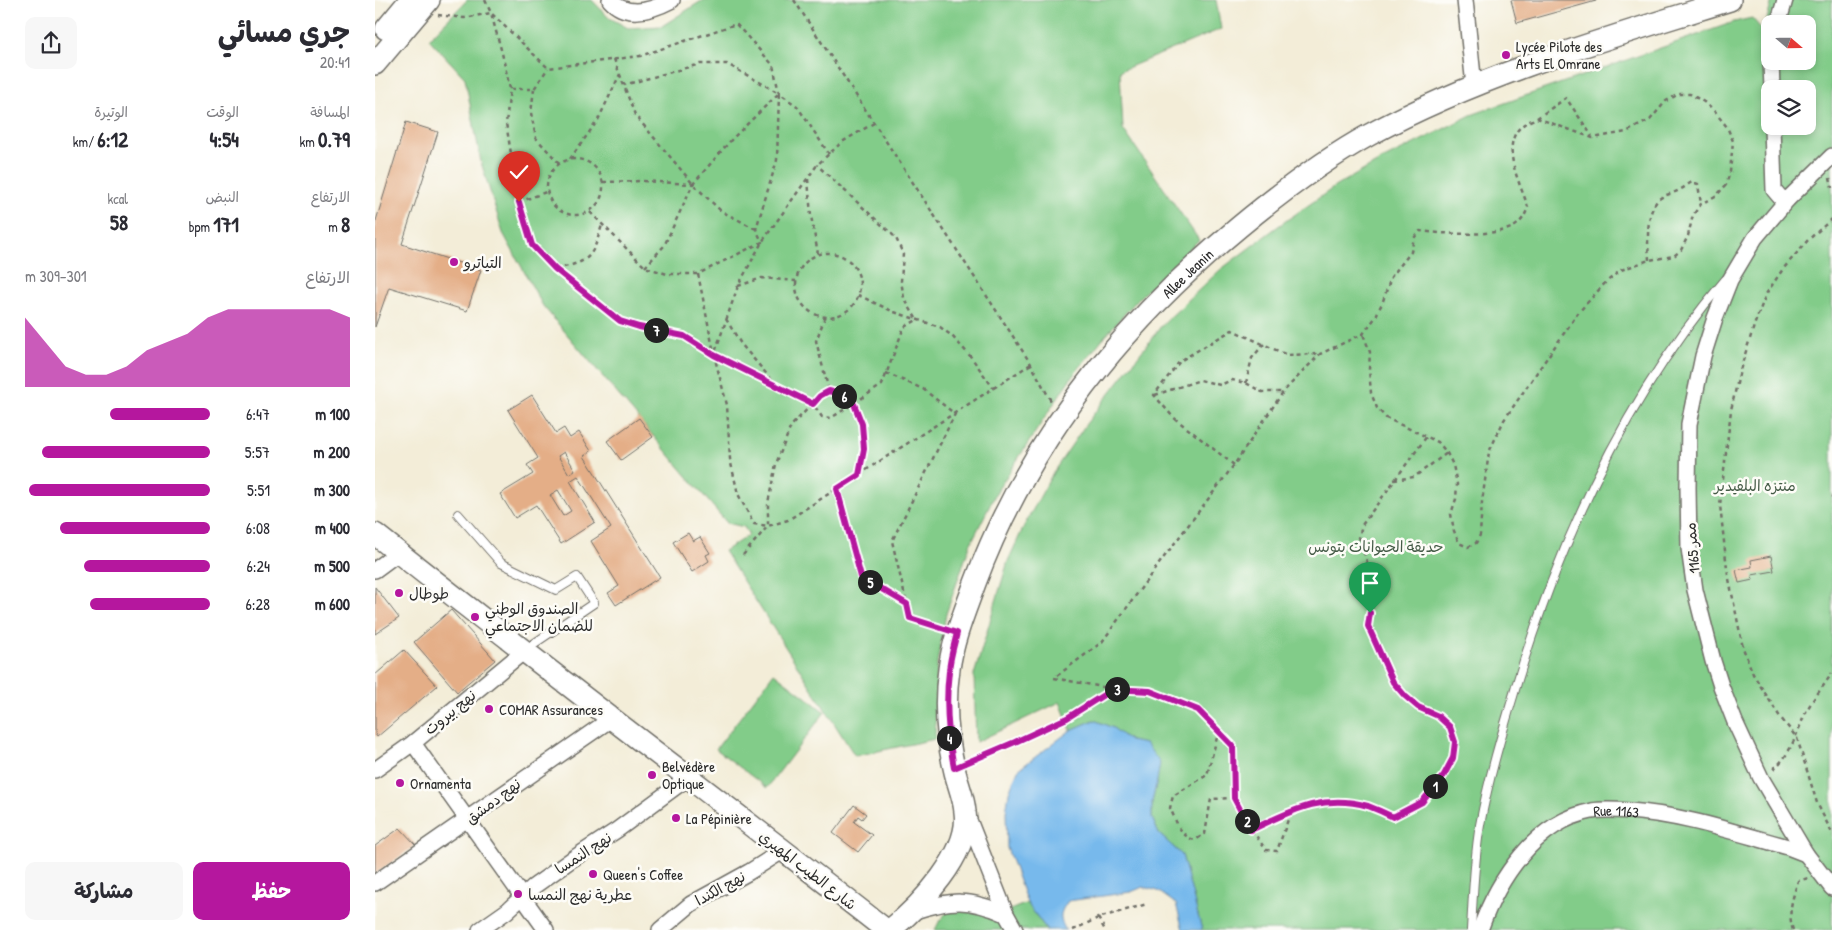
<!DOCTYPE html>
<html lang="ar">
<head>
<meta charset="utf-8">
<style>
  body { margin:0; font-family:"Patrick Hand","Playpen Sans Arabic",sans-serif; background:#f7f7f7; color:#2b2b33; direction:rtl; height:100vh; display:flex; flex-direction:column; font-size:19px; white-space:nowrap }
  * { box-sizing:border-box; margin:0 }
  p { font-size:16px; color:#7c7c81 }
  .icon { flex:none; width:28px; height:28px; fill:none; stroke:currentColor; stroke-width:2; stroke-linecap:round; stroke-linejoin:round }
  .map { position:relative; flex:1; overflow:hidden; direction:ltr }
  .drawer { display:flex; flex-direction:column; background:#fff; width:375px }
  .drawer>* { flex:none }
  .needle { width:32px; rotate:110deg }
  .fabs { position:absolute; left:1386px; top:15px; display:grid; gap:10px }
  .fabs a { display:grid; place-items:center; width:55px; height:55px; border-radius:10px; background:#fff; box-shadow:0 2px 8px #0003; font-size:25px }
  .pin { position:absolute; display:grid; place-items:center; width:42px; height:42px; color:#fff; margin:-51px -21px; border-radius:50% 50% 50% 0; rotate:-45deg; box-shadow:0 0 5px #0007 }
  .pin .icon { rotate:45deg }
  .km { position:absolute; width:25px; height:25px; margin:-12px; border-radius:50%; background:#222; color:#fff; font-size:14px; line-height:25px; text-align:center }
  .round { display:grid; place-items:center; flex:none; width:52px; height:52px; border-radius:10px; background:#f7f7f7 }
  .headline { display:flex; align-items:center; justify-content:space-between; height:85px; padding:0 25px }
  h1 { font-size:28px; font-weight:700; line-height:38px }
  .figures { display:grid; grid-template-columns:repeat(3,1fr); gap:8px; height:85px; padding:5px 25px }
  .figures div { display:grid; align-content:center }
  .figures b { font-size:21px; font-weight:700 }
  .figures small { font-size:14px; font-weight:400 }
  .figures p { font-size:14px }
  .chart { height:140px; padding:10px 25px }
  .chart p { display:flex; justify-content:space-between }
  .chart svg { width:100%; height:90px; margin-top:5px; fill:#b5179e; opacity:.7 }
  .cta { display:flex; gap:10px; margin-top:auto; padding:10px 25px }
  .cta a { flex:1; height:58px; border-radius:10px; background:#b5179e; color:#fff; font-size:20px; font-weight:700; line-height:58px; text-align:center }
  .cta a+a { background:#f7f7f7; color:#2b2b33 }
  ul { padding:0 25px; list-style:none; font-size:16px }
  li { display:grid; grid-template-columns:80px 60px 1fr; align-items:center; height:38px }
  li i { height:12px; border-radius:6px; background:#b5179e }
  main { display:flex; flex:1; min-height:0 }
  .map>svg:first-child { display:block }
  .green { fill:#82cc89; stroke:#567c5a; fill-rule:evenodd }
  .water { fill:#77b9ec; stroke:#51728c }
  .building { fill:#e4ae87; fill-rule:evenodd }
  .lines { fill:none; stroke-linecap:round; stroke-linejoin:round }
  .lane-casing { stroke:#716f68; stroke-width:10 }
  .street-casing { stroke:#716f68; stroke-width:18 }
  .secondary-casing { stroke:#716f68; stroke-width:24 }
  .path { stroke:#716f68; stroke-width:2.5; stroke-dasharray:4 4; stroke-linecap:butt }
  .lane { stroke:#fff; stroke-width:8 }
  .street { stroke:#fff; stroke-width:15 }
  .secondary { stroke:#fff; stroke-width:21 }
  .route-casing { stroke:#fff; stroke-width:10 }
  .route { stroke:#b5179e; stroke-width:6 }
  .poi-dot { fill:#b5179e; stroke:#fdfcf7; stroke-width:2 }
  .labels { text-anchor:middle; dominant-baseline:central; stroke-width:5; stroke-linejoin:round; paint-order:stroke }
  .poi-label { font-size:15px; fill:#2b2b2b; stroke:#fdfcf7; text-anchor:start }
  .street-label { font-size:15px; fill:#2b2b2b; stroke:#fdfcf7 }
  .park-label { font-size:15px; fill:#455b47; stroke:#fdfcf7 }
</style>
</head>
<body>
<main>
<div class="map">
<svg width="1457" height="930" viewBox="0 0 1457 930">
  <rect width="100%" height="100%" fill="#fdfcf7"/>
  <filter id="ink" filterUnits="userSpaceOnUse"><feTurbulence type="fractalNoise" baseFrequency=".02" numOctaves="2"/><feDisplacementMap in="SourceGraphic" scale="10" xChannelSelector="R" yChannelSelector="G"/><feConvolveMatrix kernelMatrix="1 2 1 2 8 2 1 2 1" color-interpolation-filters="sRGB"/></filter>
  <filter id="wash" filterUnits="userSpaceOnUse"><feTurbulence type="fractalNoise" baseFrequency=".0096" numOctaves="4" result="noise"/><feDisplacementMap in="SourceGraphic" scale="20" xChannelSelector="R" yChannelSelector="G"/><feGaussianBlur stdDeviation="1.12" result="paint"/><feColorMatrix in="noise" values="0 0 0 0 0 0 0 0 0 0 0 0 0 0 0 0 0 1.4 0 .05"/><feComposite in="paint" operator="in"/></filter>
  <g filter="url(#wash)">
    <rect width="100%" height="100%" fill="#f3edd8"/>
    <path class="green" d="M92,0H217L233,17L253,28L287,26L328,0H841L846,29L745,71L748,129L824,240L763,299L729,337L693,382L622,491L595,545L571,614L562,663L560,739L480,756L349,551L374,535L369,527L352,523L168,306L128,233L106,162L90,78L54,39Z
      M1397,0H1457V930H827L807,855L784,834L777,818V802L782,781L771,744L755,741L738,728L719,720L696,730L685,702L601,742L599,675L633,561L649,526L679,471L711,424L787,325L845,270L902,227L961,186L1005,161L1096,115L1359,22L1377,18L1389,32ZM1395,24H1432V61H1395ZM1395,89H1432V126H1395Z
      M399,673L450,712L392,788L341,749Z
      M652,903L672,930H560L565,920L578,906L623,915Z"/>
    <path class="water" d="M719,720L738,728L755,741L771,744L785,763L782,781L777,802V818L784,834L807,855L827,930H808L801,904L783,891L768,887L756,892L693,901C685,912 683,918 691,930H672L652,903L632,848L631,812L634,792L643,770L696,730Z"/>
    <g id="blocks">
      <path class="building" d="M1136,0H1221V1L1142,23Z
        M31,122L63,132L27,244L106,270L92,311L14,287L0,327V224Z
        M157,395L181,433L189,428L195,438L204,432L216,451L209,456L285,577L241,605L233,593L244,586L216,541L236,528L203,476L195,481L220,522L186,544L161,505L140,518L125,494L158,474L152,465L163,458L133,410ZM189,452L200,470L194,474L183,456ZM183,490L196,511L188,516L175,495Z
        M264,418L278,437L246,460L232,441Z
        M313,533L318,541L325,537L335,553L331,555L334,561L317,572L298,542Z
        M1396,556L1399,571L1377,575L1378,580L1364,583L1361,570L1377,567L1376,560Z
        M0,587L24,618L0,634Z
        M76,610L120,660L82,692L39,642Z
        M29,650L62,686L2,737L0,734V675Z
        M479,805L491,814L487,819L483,816L479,822L497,835L483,852L458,833Z
        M25,828L41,845L0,874V846Z"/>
    </g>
  </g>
  <g filter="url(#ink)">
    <use href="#blocks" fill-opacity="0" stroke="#716f68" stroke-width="1"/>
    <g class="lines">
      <defs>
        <path id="lane" d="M83,514L126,563L181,590L202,577L219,603L151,649
          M1096,930C1098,895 1099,860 1105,825C1114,776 1128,730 1142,683C1186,538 1251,396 1350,280"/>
        <g id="street">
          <path d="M235,0C252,19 278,10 297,0"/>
          <path d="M1090,0L1099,86"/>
          <path d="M1403,24L1410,0"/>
          <path d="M1396,61L1397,89"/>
          <path d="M1397,126L1399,190L1405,197L1412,200"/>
          <path d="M1457,156L1412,200L1380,238L1355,280L1340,318L1328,356L1314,424L1313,487L1314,548L1320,590L1338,661L1346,686L1360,722L1386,778L1431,854L1457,888"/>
          <path d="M0,570L23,553"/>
          <path d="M38,743L171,930"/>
          <path d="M0,770L38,743L148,652"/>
          <path d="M592,815L631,914L640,930"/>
          <path d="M0,883C79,829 157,773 236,719"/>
          <path d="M537,912C577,899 593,898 631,914"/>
          <path d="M105,930L132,911L158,887L196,860L242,830L314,777"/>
          <path d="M285,930L316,904L374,872L409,850"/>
          <path id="s1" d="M1105,930C1123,879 1160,822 1217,811C1229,809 1242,810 1255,811C1309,815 1361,833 1413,847L1431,854"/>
        </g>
        <g id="secondary">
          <path d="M11,29L35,0"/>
          <path d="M0,64L54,0"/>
          <path d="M0,534C168,668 341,797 511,930"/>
          <path id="s2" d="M515,930C545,906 596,853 590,812C589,798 583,785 580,772C572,739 569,702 574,669C578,639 590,611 600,583C653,441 748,323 864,227C905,193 947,161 994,135C1107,74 1233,38 1355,0"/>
        </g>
      </defs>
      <use href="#lane" class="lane-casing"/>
      <use href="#street" class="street-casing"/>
      <use href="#secondary" class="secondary-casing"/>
      <path class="path" d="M110,0L116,13L173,68L265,56L361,24L398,65L404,93L422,106L454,154
        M419,0L656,364L677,403
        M63,15L89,18L116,13L127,53L135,89L131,123L144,202L157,245L180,269L245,321L264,327L309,336L339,355L438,404L447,417L456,418L507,385L529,327L542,320L529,298L526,281L528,254L521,238L442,165
        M239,59L260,115L318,184L346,211L381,229
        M136,89H159L173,68
        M159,89L156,113L161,138L184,163
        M1162,118L1191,98L1217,136
        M499,123L467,142L442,165L387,242L363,286L339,355L352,405L355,459L363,494L379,524L393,526L413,520L656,364
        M172 187a28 28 0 1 1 56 0a28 28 0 1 1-56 0Z
        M195,159L223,120L245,74
        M1455,178L1457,188
        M433,179L436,216L443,254
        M228,182L268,181L318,184
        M144,202L171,192
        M215,212L270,267L292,274H323L387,242L381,229L402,160L404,93L352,64H325L249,85
        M1457,219L1433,240L1408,269L1391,294L1380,323L1365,370L1356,410L1345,505L1352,569L1368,648L1378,674L1405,717L1422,738L1442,803L1457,833
        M421 285a32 32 0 1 1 64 0a32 32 0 1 1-64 0Z
        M1274,260C1273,243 1270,214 1283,200C1289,194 1298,194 1304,190C1309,188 1313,184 1317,182L1323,184L1326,204
        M270,267L289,246L318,184L357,139L403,94
        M181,269C216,261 217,258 227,225
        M323,274L339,353
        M363,286L387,278L421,281
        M483,295L519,312L565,327L577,336L596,357L619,389
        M450,317L441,341L454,391
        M351,319L366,344L401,385
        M511,373L548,389L580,414L517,541L535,618L566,628
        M871,383L877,358L889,344
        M780,395L825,380L845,385L857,380L871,383L887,392H908
        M859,465L798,417L779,395L805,361L857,330L912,355L943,354
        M1019,480L1039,477L1072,453
        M462,489L486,577L531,603
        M1457,496V498
        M368,555L393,526V503L401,464L416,426L445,396L454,391L468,395L479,404L487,424L489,449L484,475
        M738,689L679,678L727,642L777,573L859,465L908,392L945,354L988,334L1000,318L1008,301L1016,277L1036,252L1039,238L1045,231C1066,234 1122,237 1140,226C1147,221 1150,216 1153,207C1146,185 1123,144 1148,125C1151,122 1158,120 1162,118L1218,138L1251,132L1275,120L1291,101L1304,94H1315L1329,102L1340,112L1352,127L1358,141L1355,172L1351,185L1342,195L1326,204L1318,215L1313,236L1306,250L1299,256L1274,260L1246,270L1231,282L1203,313L1129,420L1114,452L1107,502L1105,535L1101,543L1093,547L1084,543L1079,531L1076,514L1081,499L1082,484L1078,465L1072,453L1063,442L1011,418L1002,408L996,393L994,369L995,352L988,334
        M844,730L832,775L798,796L795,808C801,820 805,837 820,840L830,834L836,799L859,798
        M596,761L692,718L738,689L775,691L823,710L858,746L859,798L877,830C916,811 948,793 993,806C1001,809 1010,813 1018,817L1047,802L1069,775L1078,758L1080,742L1075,727L1063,716L1043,707L1030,696L1017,682L1001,646L993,626L995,613L1001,599V590L984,537L987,525L1052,436
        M1398,769C1416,756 1422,731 1431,712C1438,698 1449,686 1457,673
        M877,830L891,850L902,851L916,811
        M723,918L730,930
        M698,930L723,918L772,904
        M1418,930C1412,913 1418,897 1423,881L1433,878"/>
      <use href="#lane" class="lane"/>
      <use href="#street" class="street"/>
      <use href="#secondary" class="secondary"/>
    </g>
  </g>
  <g class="lines" filter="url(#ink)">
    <defs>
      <path id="route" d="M144,202L157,245L180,269L245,321L264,327L309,336L339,355L438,404L445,396L454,391L468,395L479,404L487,424L489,449L484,475L462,489L486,577L532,604L535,618L582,633C579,645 575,658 574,671C570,704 573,736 579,768L640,742L692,718L738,689L775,691L823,710L858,746L859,798L876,830C916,811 948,793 993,806C1001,809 1010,813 1018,817L1047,802L1069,775L1078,758L1080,742L1075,727L1063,716L1043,707L1030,696L1018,682L993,626L995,613"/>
    </defs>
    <use href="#route" class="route-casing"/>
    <use href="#route" class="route"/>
  </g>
  <g class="poi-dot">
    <circle cx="1131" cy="55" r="5"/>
    <circle cx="79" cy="262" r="5"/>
    <circle cx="24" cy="593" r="5"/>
    <circle cx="100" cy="617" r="5"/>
    <circle cx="114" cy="709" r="5"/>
    <circle cx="277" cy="775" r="5"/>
    <circle cx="25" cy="783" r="5"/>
    <circle cx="301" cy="818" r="5"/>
    <circle cx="218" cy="874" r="5"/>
    <circle cx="143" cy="894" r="5"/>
  </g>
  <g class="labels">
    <g class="poi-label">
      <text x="1141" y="46">Lycée Pilote des<tspan x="1141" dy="17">Arts El Omrane</tspan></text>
      <text x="89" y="262">التياترو</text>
      <text x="34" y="593">طوطال</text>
      <text x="110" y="608">الصندوق الوطني<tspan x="110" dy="17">للضمان الاجتماعي</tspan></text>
      <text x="124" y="709">COMAR Assurances</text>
      <text x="287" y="766">Belvédère<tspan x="287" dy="17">Optique</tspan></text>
      <text x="35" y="783">Ornamenta</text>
      <text x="311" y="818">La Pépinière</text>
      <text x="228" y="874">Queen's Coffee</text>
      <text x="153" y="894">عطرية نهج النمسا</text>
    </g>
    <g class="street-label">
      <text stroke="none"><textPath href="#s2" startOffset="759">Allee Jeanin</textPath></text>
      <text transform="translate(1317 548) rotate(-95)">ممر 1165</text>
      <text transform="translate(75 712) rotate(-39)">نهج بيروت</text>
      <text transform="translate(118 801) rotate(-37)">نهج دمشق</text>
      <text stroke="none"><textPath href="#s1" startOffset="195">Rue 1163</textPath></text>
      <text transform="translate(208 853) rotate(-33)">نهج النمسا</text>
      <text transform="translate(433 870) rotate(38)">شارع الطيب المهيري</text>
      <text transform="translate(345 888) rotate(-29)">نهج الكندا</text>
    </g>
    <g class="park-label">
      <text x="1380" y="485">منتزه البلفيدير</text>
      <text x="1001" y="546">حديقة الحيوانات بتونس</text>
    </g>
  </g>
</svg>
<div class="fabs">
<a><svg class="needle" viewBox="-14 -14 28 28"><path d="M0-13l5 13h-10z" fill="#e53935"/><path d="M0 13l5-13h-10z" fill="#7c7c81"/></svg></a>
<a><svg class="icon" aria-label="layers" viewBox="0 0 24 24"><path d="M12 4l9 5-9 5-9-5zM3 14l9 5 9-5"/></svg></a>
</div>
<div class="pin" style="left:995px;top:613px;background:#1e9e55"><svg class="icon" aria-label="arrive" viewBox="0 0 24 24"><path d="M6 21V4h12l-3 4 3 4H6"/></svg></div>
<div class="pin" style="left:144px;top:202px;background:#d93025"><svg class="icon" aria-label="check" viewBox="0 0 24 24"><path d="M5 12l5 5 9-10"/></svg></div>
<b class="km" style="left:1060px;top:786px">1</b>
<b class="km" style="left:872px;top:821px">2</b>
<b class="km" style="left:742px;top:689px">3</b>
<b class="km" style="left:574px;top:738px">4</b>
<b class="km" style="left:495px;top:582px">5</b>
<b class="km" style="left:469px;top:396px">6</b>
<b class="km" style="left:281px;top:330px">7</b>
</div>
<section class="drawer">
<div class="headline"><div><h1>جري مسائي</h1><p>20:41</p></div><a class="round"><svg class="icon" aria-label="share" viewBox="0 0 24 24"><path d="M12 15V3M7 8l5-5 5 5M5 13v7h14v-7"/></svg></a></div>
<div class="figures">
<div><p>المسافة</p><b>0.79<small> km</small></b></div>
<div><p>الوقت</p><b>4:54</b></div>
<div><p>الوتيرة</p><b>6:12<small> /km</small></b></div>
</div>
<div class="figures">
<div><p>الارتفاع</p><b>8<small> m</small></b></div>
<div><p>النبض</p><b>171<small> bpm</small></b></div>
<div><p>kcal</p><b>58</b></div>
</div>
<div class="chart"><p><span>الارتفاع</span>301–309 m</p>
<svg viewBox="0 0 160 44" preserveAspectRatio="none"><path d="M0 44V10L10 22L20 34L30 38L40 38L50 34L60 26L70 22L80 18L90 10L100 6L110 6L120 6L130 6L140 6L150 6L160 10V44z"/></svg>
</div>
<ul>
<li><b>100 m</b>6:47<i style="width:54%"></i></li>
<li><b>200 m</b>5:57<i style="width:91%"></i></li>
<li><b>300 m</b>5:51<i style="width:98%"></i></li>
<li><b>400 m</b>6:08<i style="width:81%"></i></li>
<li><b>500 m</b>6:24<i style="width:68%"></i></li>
<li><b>600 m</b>6:28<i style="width:65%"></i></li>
</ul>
<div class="cta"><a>حفظ</a><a>مشاركة</a></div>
</section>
</main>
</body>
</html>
